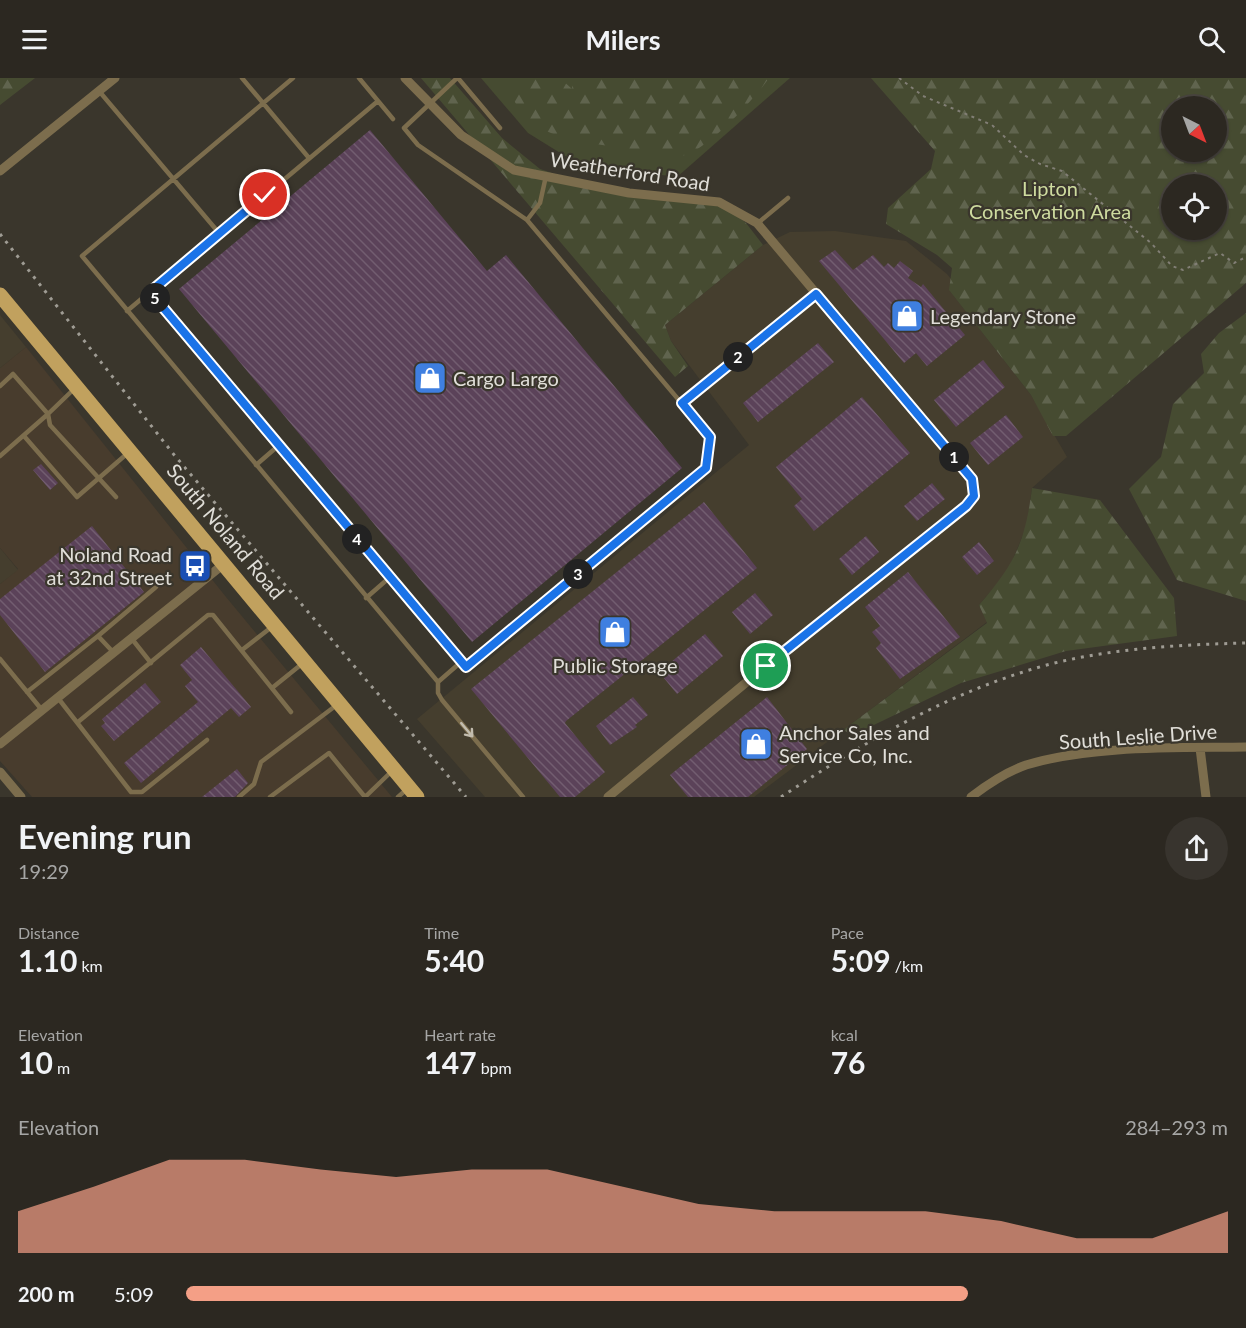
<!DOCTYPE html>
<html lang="en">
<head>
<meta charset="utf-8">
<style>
  body { margin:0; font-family:Lato,sans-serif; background:#38342e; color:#f1f3f6; height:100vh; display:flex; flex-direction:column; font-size:22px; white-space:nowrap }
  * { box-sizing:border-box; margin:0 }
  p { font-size:20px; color:#a6a6a5 }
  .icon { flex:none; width:33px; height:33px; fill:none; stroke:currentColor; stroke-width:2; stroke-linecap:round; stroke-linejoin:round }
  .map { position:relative; height:719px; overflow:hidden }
  .side { display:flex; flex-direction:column; background:#2c2821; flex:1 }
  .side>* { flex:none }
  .needle { width:39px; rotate:138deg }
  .buttons { position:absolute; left:1161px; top:18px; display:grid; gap:12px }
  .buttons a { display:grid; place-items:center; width:66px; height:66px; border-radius:50%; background:#2c2821; box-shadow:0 2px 4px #0004,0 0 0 2px #48443f; font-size:30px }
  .pin { position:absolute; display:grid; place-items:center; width:51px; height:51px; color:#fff; margin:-26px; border:3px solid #fff; border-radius:50%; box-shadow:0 2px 6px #0007 }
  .km { position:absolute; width:30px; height:30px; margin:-15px; border-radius:50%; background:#222; color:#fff; font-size:16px; line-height:30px; text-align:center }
  .round { display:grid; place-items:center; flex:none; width:63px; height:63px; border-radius:32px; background:#38342e }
  .overview { display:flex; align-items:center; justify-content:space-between; height:102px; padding:0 18px }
  h1 { font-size:33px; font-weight:700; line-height:45px }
  .metrics { display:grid; grid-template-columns:repeat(3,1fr); gap:9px; height:102px; padding:6px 18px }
  .metrics div { display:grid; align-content:center }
  .metrics b { font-size:30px; font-weight:700 }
  .metrics small { font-size:16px; font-weight:400 }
  .metrics p { font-size:16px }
  .chart { height:168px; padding:12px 18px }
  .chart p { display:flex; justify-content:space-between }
  .chart svg { width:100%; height:108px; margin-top:6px; fill:#f49f86; opacity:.7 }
  ul { padding:0 18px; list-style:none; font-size:20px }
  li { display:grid; grid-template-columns:96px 72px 1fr; align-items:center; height:45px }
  li i { height:15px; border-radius:8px; background:#f49f86 }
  header { display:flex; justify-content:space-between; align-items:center; height:78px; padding:0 18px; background:#2c2821; font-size:27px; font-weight:700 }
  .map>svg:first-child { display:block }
  .commercial { fill:#483c2d }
  .built { fill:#453e2e }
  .green { fill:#464b31 }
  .forest { fill:url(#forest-firs); fill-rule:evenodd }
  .building { fill:url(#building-back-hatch) }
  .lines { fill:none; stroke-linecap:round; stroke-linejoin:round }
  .path { stroke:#827f76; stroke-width:2; stroke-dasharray:3 4.5; stroke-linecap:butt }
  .service { stroke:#7c6d4d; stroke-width:4.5 }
  .minor { stroke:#7c6d4d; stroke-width:9 }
  .primary { stroke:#c1a15e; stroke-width:15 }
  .rail { stroke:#9f9c94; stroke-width:3; stroke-dasharray:3 6; stroke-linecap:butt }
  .oneway { stroke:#c2bcae }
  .route-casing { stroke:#fff; stroke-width:12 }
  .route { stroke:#1a73e8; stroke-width:8 }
  .labels { text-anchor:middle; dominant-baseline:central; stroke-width:4.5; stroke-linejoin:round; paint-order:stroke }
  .street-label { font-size:20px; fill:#e0ded8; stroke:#3a362c }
  .park-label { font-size:20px; fill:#cedb9f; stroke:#3a362c }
  .poi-label { font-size:20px; fill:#e0ded8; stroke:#3a362c; text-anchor:start }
</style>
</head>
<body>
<header><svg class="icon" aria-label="menu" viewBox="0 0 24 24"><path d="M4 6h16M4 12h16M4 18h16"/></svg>Milers<svg class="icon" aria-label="search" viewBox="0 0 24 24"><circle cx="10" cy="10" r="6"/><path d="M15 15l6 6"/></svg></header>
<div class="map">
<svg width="1246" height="719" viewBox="0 0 1246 719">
  <defs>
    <pattern id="forest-firs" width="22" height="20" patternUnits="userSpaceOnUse" patternTransform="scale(1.5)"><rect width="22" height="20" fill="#464b31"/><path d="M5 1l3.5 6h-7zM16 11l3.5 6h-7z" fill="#60644e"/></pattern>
    <pattern id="building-back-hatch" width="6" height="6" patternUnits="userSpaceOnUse" patternTransform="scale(1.5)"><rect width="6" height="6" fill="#5b4259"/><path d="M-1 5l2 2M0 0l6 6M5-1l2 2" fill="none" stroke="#725d70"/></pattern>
  </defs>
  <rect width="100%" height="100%" fill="#3a362c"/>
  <path class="commercial" d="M26,269L226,519L392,719H32L0,683V506L18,491L0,470V290Z"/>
  <path class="built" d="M835,153L906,163L947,196L951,201L950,213L1031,317L1067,379L1032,410L1027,447L1008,493L979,527L987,544L754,719H485L417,641L749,367L671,263L665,247L763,167L790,154Z
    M0,237L26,269L0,290Z
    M0,470L18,492L0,506Z"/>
  <path class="green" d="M481,0H790L677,99L578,86L528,55Z"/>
  <path class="forest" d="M0,0H35L0,27Z
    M421,0H450L502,60L540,91L573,102L725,127L746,145L763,167L665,247L671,263L688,288L675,299Z
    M507,0H560L572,11L573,0H769C755,20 705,75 681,78C666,80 645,73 631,71C580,63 518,63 507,0Z
    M871,0H1246V205L1066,358H1053L1031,317L949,212L952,190L937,177L886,146L888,130L931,91L935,73ZM1216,28V74H1172V28ZM1216,106V152H1172V106Z
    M1246,235V523L1177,502L1129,411L1161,379L1173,326L1204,295L1201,276L1219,255Z
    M1032,410L1100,422L1174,520L1177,558L1066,573L961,605L853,657L843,652L987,545L979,527C1015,485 1025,465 1032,410Z"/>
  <path class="building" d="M370,52L487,193L506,177L682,390L472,564L179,211Z
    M835,172L853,192L873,177L884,189L888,185L894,190L900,183L913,193L908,200L921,209L923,206L965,257L927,288L916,275L904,285L819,183Z
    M818,265L834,284L758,344L743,325Z
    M983,282L1005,309L956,349L934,322Z
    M862,319L910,375L814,453L794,428L802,421L776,389Z
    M1006,337L1023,359L988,387L970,365Z
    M41,386L58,405L50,412L33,392Z
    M932,405L945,421L917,443L904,428Z
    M704,424L757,490L566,643L565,645L605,694L575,719H560L471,611Z
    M92,448L144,514L45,594L0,537V521Z
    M866,458L879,474L852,497L839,481Z
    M979,464L994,483L977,497L962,479Z
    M908,494L960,559L900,601L876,570L881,565L872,554L880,548L865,529Z
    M755,515L773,537L750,556L732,534Z
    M705,556L723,578L677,616L659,594Z
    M201,569L251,629L239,639L231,630L141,705L124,685L198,624L185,608L192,602L180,587Z
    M145,605L161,624L114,663L101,648L105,645L102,641Z
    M633,619L648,637L635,647L637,649L610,667L596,648Z
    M767,619L807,671L748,719H688L670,697Z
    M237,691L248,705L235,719H202Z"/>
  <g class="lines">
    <path class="path" d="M899,0L923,18L992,47L1024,77L1040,86L1062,93L1151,165L1172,188L1183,192L1220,175L1234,185L1246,179"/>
    <path class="service" d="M242,0L309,80
      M293,0L82,178L438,604V615L442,622L523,719
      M359,0L393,41
      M458,0L500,50
      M99,13L219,155
      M527,142L540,125L546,98
      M758,145L788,120
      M150,214L466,589L706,390L710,359L527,142L418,67L404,50L457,0
      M127,233L378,23
      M0,308L13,296L48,336L0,378
      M74,311L48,336L50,347L116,419
      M682,325L816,216
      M24,358L77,419L129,374
      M256,387L278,368
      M366,520L389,500
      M98,558L156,509
      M132,561L151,585
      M242,572L273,548
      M0,581L42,632
      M438,604L461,584
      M272,610L303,585
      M27,614L98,558L114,575
      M58,620L131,714H142L207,662
      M78,644L208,537H213L291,634
      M239,719L254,706L261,684L338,626
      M270,719L329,675L365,719
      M365,719L392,693
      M398,719L407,711"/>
    <path class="minor" d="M405,0L461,57L514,92L629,115L719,124L757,145L972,401C976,413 974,418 966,428L766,588L608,719
      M0,93L115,0
      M0,666L225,485
      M1200,670L1206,719
      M0,694L21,719
      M971,719C988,706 1006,694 1026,687C1091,667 1178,670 1246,669"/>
    <path class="primary" d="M0,217L417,719"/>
    <path class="rail" d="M0,156L175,378L466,719
      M781,719C857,669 933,623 1020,595C1092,571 1171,567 1246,565"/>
  </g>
  <defs><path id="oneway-shaft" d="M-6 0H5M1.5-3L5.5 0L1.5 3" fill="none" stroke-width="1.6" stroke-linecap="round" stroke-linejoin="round" transform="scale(1.5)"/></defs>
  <use class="oneway" href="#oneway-shaft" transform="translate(467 652) rotate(50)"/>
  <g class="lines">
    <defs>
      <path id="route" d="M265,117L150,214L466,589L706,390L710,359L682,325L816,216L972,401L974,418L966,428L766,588"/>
    </defs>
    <use href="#route" class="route-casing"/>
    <use href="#route" class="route"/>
  </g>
  <defs>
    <symbol id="shop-square" viewBox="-11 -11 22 22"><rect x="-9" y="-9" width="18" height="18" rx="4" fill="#3f7fe0" stroke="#3a362c"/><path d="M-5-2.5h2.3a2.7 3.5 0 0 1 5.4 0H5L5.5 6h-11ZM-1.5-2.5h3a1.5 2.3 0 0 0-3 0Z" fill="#fff"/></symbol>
    <symbol id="bus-square" viewBox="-11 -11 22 22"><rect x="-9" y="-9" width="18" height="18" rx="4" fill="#1a4fb4" stroke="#3a362c"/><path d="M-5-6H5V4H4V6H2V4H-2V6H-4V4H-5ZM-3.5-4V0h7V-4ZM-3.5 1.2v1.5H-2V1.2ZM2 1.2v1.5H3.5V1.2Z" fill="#fff"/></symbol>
  </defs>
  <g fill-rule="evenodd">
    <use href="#shop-square" x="888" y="219" width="38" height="38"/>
    <use href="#shop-square" x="411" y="281" width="38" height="38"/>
    <use href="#bus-square" x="176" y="469" width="38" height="38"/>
    <use href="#shop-square" x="596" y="535" width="38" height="38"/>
    <use href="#shop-square" x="737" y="647" width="38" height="38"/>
  </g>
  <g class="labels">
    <g class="street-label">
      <text transform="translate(630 93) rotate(9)">Weatherford Road</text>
      <text transform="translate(226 453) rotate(50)">South Noland Road</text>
      <text transform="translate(1138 658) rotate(-4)">South Leslie Drive</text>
    </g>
    <g class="park-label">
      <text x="1050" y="110">Lipton<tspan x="1050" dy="23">Conservation Area</tspan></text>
    </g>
    <g class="poi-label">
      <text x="930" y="238">Legendary Stone</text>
      <text x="453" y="300">Cargo Largo</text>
      <text x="172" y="476" text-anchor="end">Noland Road<tspan x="172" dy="23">at 32nd Street</tspan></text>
      <text x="615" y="587" text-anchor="middle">Public Storage</text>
      <text x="779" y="654">Anchor Sales and<tspan x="779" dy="23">Service Co, Inc.</tspan></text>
    </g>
  </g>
</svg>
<div class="buttons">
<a><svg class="needle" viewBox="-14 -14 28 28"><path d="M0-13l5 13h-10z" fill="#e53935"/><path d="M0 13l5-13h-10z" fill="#a6a6a5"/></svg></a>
<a><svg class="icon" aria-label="locate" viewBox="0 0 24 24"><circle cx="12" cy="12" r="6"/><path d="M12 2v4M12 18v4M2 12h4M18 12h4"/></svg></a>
</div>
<div class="pin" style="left:766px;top:588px;background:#1e9e55"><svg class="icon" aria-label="arrive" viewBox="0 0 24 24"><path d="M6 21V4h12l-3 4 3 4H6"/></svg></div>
<div class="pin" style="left:265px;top:117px;background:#d93025"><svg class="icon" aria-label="check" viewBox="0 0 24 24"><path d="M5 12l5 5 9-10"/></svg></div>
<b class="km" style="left:954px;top:379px">1</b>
<b class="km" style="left:738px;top:279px">2</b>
<b class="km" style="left:578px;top:496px">3</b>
<b class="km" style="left:357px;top:461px">4</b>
<b class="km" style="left:155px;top:220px">5</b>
</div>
<section class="side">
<div class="overview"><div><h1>Evening run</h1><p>19:29</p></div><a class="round"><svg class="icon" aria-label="share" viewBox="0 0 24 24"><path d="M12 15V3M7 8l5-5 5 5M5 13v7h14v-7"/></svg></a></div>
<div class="metrics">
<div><p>Distance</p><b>1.10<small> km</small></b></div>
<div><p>Time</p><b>5:40</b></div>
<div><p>Pace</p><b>5:09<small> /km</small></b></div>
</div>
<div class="metrics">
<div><p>Elevation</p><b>10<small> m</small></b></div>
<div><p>Heart rate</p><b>147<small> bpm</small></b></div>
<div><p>kcal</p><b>76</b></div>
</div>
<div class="chart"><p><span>Elevation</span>284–293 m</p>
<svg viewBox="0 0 160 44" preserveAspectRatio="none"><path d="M0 44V27L10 17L20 6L30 6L40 10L50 13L60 10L70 10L80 17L90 24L100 27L110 27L120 27L130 31L140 38L150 38L160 27V44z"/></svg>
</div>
<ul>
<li><b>200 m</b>5:09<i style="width:75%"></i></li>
</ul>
</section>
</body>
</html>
